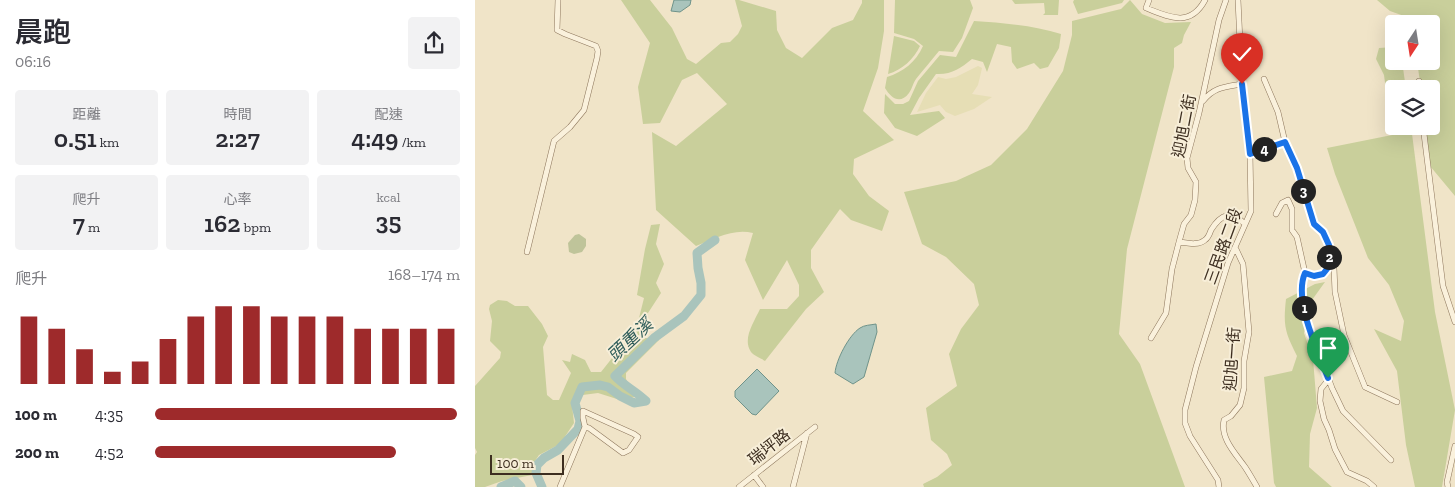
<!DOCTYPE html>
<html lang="zh-TW">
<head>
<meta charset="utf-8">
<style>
  body { margin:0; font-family:"Zilla Slab","Noto Sans TC",serif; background:#f2f2f3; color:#2b2b33; height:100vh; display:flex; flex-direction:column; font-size:19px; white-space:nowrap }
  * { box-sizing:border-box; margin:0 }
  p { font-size:16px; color:#7c7c81 }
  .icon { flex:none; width:28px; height:28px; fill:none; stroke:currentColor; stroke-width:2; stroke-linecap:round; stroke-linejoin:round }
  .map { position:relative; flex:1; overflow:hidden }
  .panel { display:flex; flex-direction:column; background:#fff; width:475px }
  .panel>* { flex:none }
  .needle { width:32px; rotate:192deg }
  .tools { position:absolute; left:910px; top:15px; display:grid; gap:10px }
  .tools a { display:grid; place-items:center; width:55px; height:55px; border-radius:5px; background:#fff; box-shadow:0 5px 20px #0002; font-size:25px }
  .scale { position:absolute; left:15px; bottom:12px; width:74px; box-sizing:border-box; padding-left:5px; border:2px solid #3d2e20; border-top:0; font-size:14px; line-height:18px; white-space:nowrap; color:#3d2e20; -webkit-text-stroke:4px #f7eed8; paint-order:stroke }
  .pin { position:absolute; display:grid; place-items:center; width:42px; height:42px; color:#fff; margin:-51px -21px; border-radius:50% 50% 50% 0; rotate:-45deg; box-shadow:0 0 5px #0007 }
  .pin .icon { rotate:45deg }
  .km { position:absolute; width:25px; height:25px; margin:-12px; border-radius:50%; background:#222; color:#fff; font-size:14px; line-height:25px; text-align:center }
  .round { display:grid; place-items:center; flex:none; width:52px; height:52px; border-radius:5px; background:#f2f2f3 }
  .headline { display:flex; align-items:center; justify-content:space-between; height:85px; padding:0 15px }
  h1 { font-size:28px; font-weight:600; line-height:38px }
  .figures { display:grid; grid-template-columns:repeat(3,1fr); gap:8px; height:85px; padding:5px 15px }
  .figures div { display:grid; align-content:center; border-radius:5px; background:#f2f2f3; text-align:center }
  .figures b { font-size:25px; font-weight:600 }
  .figures small { font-size:14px; font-weight:400 }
  .figures p { font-size:14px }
  .chart { height:140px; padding:10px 15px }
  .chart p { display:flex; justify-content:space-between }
  .chart svg { width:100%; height:90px; margin-top:5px; stroke:#9e2a2b; stroke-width:6 }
  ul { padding:0 15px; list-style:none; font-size:16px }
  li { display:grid; grid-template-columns:80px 60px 1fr; align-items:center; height:38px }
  li i { height:12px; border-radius:6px; background:#9e2a2b }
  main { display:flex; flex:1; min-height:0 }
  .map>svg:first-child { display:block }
  .farmland { fill:#e6deb5 }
  .green { fill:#c9cf9b }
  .cemetery { fill:#bfc49a }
  .water { fill:#a9c4bc; stroke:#6f938a }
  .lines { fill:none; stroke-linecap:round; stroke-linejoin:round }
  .river { stroke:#a9c4bc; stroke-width:9 }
  .minor-casing { stroke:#8d765c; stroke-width:6 }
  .minor { stroke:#faf1dc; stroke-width:5 }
  .route-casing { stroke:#fff; stroke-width:10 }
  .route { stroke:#1a73e8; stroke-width:6 }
  .labels { text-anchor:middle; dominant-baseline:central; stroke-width:4; stroke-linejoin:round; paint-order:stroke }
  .street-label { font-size:16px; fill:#3d2e20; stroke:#f7eed8 }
  .water-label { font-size:18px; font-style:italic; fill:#2f5d5a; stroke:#f7eed8 }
</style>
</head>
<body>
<main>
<section class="panel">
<div class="headline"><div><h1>晨跑</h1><p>06:16</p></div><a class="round"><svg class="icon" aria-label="share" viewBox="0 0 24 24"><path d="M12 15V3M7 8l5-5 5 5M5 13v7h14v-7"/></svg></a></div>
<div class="figures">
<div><p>距離</p><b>0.51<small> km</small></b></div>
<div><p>時間</p><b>2:27</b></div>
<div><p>配速</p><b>4:49<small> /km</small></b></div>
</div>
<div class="figures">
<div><p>爬升</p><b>7<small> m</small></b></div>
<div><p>心率</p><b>162<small> bpm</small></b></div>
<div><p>kcal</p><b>35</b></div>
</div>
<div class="chart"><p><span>爬升</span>168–174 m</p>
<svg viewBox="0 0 160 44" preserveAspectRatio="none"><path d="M5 44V11M15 44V17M25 44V27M35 44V38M45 44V33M55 44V22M65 44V11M75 44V6M85 44V6M95 44V11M105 44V11M115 44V11M125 44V17M135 44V17M145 44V17M155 44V17"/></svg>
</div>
<ul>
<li><b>100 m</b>4:35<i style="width:99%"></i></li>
<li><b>200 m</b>4:52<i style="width:79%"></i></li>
</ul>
</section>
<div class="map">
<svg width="980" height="487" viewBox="0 0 980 487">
  <rect width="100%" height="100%" fill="#f0e4c8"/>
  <path class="farmland" d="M503,66L507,68L505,77L503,85L497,94L517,97L499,109L480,116L471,112L465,105L442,112L451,93L463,77L471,79L481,77Z"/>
  <path class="green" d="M146,0H175L197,28L212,59L221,64L246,43L255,42L263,34L267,26L260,0H264L301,11L302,30L311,48L327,58L357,28L378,20L387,3V0H409V31L403,68L388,111L419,140L379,159L378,174L394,196L414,211L407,231L376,220L365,209L336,250V268L349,292L331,309L290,361C286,358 279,356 276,352C267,339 279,322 285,309H312L324,296V285L312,260L288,300L270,260L278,233C258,228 239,239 221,246L181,210L177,132L201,146L252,104L222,73L207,80L185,123L168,124L163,87L175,43Z
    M420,0H495L498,8L487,38L478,52L464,51C456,61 448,70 441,79C438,83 437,89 434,93C425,105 416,98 410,88L412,77C428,72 441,62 448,46L439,39L419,33Z
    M537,0H584L583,15H568L570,13L569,3L540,4Z
    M599,0H649L647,3L603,14L598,2Z
    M655,0L667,14L690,23L716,22L709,35L707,43L699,48V67L652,249L644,334L665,364L710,487H449L448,484L462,477L477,465L472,454L456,440L451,408L482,386L474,354L486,329L504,305L499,284L471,257L447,244L429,192L481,181L516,165L552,129L588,71L597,35V21L646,9Z
    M902,0H980V196L955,166L950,126H956V89H946L942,61H956V24H933L929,16L915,11Z
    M499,21C527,23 559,25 586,34L584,48L573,67L565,69L559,63L542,69L537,62L536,47L522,44L512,72L508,62L497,59C486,68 476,75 461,74L444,98L435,115L464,111L470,118L442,136L420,128L409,113L410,94L420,104H428L434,101L443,81L465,55L481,57Z
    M419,36L439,41L445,46C439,59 427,70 413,74Z
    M919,47V61H927L931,89H919V126H936L960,312L980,410L967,487H940L931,445L922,371L899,329L926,341L929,321L914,285L893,258L860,174L852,148L917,135L909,75L901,59L904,48Z
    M185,224L181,244L189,264L181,283L186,293L173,313L174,332L155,338L164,318L169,298L162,295L170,249L176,225Z
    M850,282L837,300L829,333L838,359L842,408L835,434L834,467L857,487H801L799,483L789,377L817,371L822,356C810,332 808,326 811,299L840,284Z
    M23,300L32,301L40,306H53L67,324L73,336L68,347L72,395L78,400H84L96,373L87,360L95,362L97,354L110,360L116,372H126L149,343L171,338L184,340L151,373V379L161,397L142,399L123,393L100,396L97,405L99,423L85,444L64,455L58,464L57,475L27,481L10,487H0V455L2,452L0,448V386L25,358L26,352L15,341L17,321L14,309L15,305Z"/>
  <path class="cemetery" d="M104,234L111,239V246L107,252L99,254L94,252L93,243L100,235Z"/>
  <path class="water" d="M199,0H216L215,5L205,12L196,11Z
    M401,324L402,332L389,377L378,384L360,373C361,360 374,335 385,328C389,325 396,325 401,324Z
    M282,369L304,391L281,415L277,414L260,397V391Z"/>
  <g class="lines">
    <path class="river" d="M26,487L40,481L46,487
      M67,487L61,473L62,465L69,458L83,450L103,429L105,421L100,403L107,387L125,385L133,387L145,396L159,403L171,401C161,391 149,386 140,376L179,338L209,316L226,295V283L223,268L222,253L240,240"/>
    <defs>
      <path id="minor" d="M674,0L671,8C694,17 715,28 730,0
        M789,79L803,112L810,142
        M944,81L945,89
        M728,101C739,87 750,87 767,84
        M948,126L968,286L980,322
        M775,154L810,142L822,168L839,224L848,232L852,239L854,258L859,268L860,292L869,335L890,387L922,402
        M801,214L807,203L813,200L817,209V230L822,237L830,273
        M704,242C712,243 723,246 730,240C733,238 735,233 736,230C746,214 756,210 770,224
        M760,247L768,264L774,332L769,361V388L765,405L756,416L749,420C745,438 760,453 770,467C774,473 778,480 782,487
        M52,252L79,141L95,127L109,110L122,58L123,51L121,46L90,34L82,30L83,0
        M854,259C850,275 846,278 830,273L826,282L830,316L857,388L868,411L916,460
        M676,338L691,313L697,269L704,242L709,224L716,215L720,200L721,182L713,168L712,158L724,113L744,20L751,0
        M854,379L846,389L845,401L849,419L854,430L860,449L872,472L892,481L899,487
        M279,475L288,487
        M85,487L110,427L108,418V411L159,434L163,437L154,450L148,453L114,428L110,427
        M264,487L340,427
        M318,487L332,433
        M744,487L743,480L715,436L710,423V410L721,367L753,263L776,211L775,154L767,84L763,0
        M973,487L972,482L980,446"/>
    </defs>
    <use href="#minor" class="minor-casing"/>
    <use href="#minor" class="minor"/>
  </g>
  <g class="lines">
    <defs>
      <path id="route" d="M767,84L775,154L810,142L822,168L839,224L848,232L854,245V258L852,269L848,274L839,276L830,273C818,300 843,351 853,378"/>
    </defs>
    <use href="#route" class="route-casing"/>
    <use href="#route" class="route"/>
  </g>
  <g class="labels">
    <g class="street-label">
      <text transform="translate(709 126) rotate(-79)">迎旭二街</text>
      <text transform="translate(748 246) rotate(-70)">三民路二段</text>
      <text transform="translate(757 359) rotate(-86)">迎旭一街</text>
      <text transform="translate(294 447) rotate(-38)">瑞坪路</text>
    </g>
    <g class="water-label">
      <text transform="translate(155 340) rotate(-43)">頭重溪</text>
    </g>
  </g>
</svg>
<div class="tools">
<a><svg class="needle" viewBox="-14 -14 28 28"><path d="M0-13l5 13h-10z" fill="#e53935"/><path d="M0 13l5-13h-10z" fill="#7c7c81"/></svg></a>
<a><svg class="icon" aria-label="layers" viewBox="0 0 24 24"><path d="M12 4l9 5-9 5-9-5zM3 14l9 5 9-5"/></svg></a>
</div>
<div class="scale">100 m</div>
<div class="pin" style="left:853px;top:378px;background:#1e9e55"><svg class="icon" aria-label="arrive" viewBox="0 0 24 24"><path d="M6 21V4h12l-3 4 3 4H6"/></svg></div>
<div class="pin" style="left:767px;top:84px;background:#d93025"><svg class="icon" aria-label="check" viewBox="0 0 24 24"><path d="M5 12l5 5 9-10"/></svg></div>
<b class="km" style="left:829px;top:308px">1</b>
<b class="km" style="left:854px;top:257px">2</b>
<b class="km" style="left:828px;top:191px">3</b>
<b class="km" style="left:789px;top:149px">4</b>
</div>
</main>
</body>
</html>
